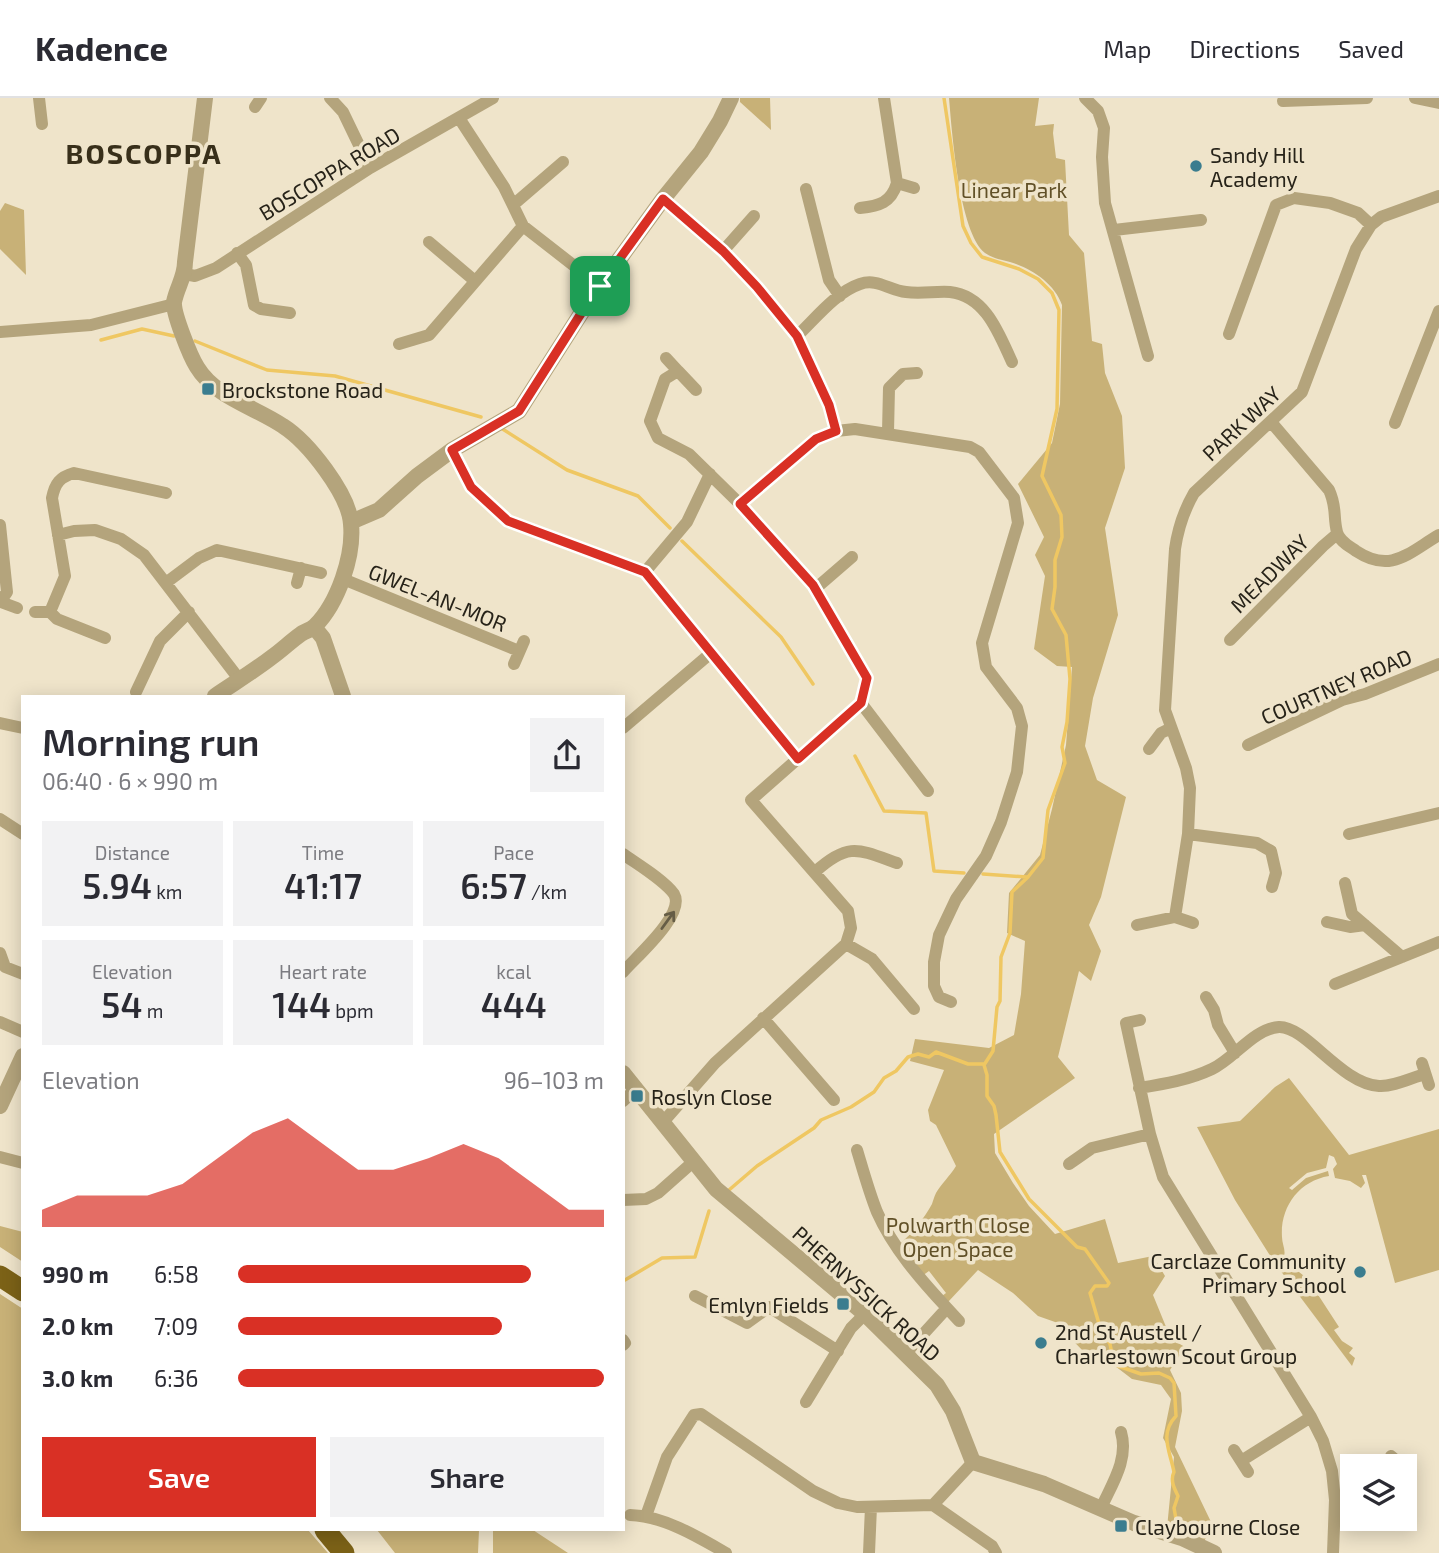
<!DOCTYPE html>
<html lang="en">
<head>
<meta charset="utf-8">
<style>
  body { margin:0; font-family:"Exo 2",sans-serif; background:#f2f2f3; color:#2b2b33; height:100vh; display:flex; flex-direction:column; font-size:26px; white-space:nowrap }
  * { box-sizing:border-box; margin:0 }
  p { font-size:23px; color:#7c7c81 }
  .icon { flex:none; width:38px; height:38px; fill:none; stroke:currentColor; stroke-width:2; stroke-linecap:round; stroke-linejoin:round }
  .map { position:relative; flex:1; overflow:hidden }
  .drawer { position:absolute; left:21px; top:597px; width:604px; height:836px; display:flex; flex-direction:column; background:#fff; border-radius:0px; box-shadow:0 4px 18px #0003 }
  .drawer>* { flex:none }
  .buttons { position:absolute; left:1340px; top:1356px; display:grid; gap:14px }
  .buttons a { display:grid; place-items:center; width:77px; height:77px; border-radius:0px; background:#fff; box-shadow:0 4px 18px #0003; font-size:35px }
  .pin { position:absolute; display:grid; place-items:center; width:60px; height:60px; color:#fff; margin:-30px; border-radius:14px; box-shadow:0 4px 10px #0006 }
  .round { display:grid; place-items:center; flex:none; width:74px; height:74px; border-radius:0px; background:#f2f2f3 }
  .overview { display:flex; align-items:center; justify-content:space-between; height:119px; padding:0 21px }
  h1 { font-size:38px; font-weight:600; line-height:52px }
  .stats { display:grid; grid-template-columns:repeat(3,1fr); gap:10px; height:119px; padding:7px 21px }
  .stats div { display:grid; align-content:center; border-radius:0px; background:#f2f2f3; text-align:center }
  .stats b { font-size:35px; font-weight:600 }
  .stats small { font-size:19px; font-weight:400 }
  .stats p { font-size:19px }
  .chart { height:196px; padding:14px 21px }
  .chart p { display:flex; justify-content:space-between }
  .chart svg { width:100%; height:126px; margin-top:7px; fill:#d93025; opacity:.7 }
  .action { display:flex; gap:14px; margin-top:auto; padding:14px 21px }
  .action a { flex:1; height:80px; border-radius:0px; background:#d93025; color:#fff; font-size:28px; font-weight:600; line-height:80px; text-align:center }
  .action a+a { background:#f2f2f3; color:#2b2b33 }
  ul { padding:0 21px; list-style:none; font-size:23px }
  li { display:grid; grid-template-columns:112px 84px 1fr; align-items:center; height:52px }
  li i { height:18px; border-radius:9px; background:#d93025 }
  header { display:flex; align-items:center; gap:42px; box-sizing:border-box; height:98px; padding:0 35px; background:#fff; border-bottom:2px solid #e1e1e2 }
  header strong { font-size:33px }
  nav { display:flex; gap:38px; margin-inline-start:auto; font-size:24px }
  .map>svg:first-child { display:block }
  .green { fill:#c8b177 }
  .lines { fill:none; stroke-linecap:round; stroke-linejoin:round }
  .stream { stroke:#efc762; stroke-width:3.5 }
  .minor { stroke:#b4a47c; stroke-width:12 }
  .tertiary { stroke:#b4a47c; stroke-width:16 }
  .trunk { stroke:#7c6217; stroke-width:21 }
  .oneway { stroke:#665d46 }
  .route-casing { stroke:#fff; stroke-width:14 }
  .route { stroke:#d93025; stroke-width:9 }
  .poi-dot { fill:#3b7d8f; stroke:#efe4ca; stroke-width:2.5 }
  .labels { text-anchor:middle; dominant-baseline:central; stroke-width:7; stroke-linejoin:round; paint-order:stroke }
  .poi-label { font-size:21px; fill:#272319; stroke:#efe4ca; text-anchor:start }
  .street-label { font-size:21px; fill:#272319; stroke:#efe4ca }
  .park-label { font-size:21px; fill:#615027; stroke:#efe4ca }
  .district-label { font-size:28px; font-weight:bold; letter-spacing:2px; fill:#382f1a; stroke:#efe4ca }
</style>
</head>
<body>
<header>
<strong>Kadence</strong>
<nav><a>Map</a><a>Directions</a><a>Saved</a></nav>
</header>
<div class="map">
<svg width="1439" height="1455" viewBox="0 0 1439 1455">
  <rect width="100%" height="100%" fill="#efe4ca"/>
  <path class="green" d="M740,0H770L771,32L740,4Z
    M949,0H1039L1035,28L1054,26L1053,35L1056,60L1065,62L1069,137L1084,155L1092,243L1102,246L1105,275L1122,318L1125,370L1105,430L1118,517L1093,600L1085,648L1097,682L1126,699L1101,799L1089,827L1101,853L1091,883L1079,873L1058,959L1075,980L994,1036L995,1055L1013,1085L1029,1108L1055,1136L1105,1121L1118,1165L1153,1158L1165,1178L1153,1197L1171,1241L1185,1249L1170,1272L1181,1295L1182,1313L1175,1349L1212,1426L1203,1446L1167,1430L1174,1359L1163,1340L1171,1301L1161,1287L1132,1281L1102,1258L1083,1253L1055,1224L1038,1218L1013,1195L978,1172L948,1204L942,1198L946,1195L929,1173L922,1178L900,1146C912,1135 924,1121 932,1106C933,1103 934,1099 936,1095C941,1086 950,1078 956,1068L936,1027L930,1023L928,1012L944,972L910,963L915,941L989,950L1014,937L1021,896L1025,843L1007,835L1009,795L1040,757L1052,711L1066,647L1072,569L1057,568L1034,551L1045,478L1035,457L1044,439L1018,386L1052,345L1060,306L1062,207C1054,185 1032,171 1010,164C1002,162 992,160 985,155C959,134 952,34 949,0Z
    M5,105L24,112L26,177L0,151V113Z
    M1289,980L1349,1057L1439,1031V1172L1395,1185L1366,1077H1362L1365,1085L1361,1090L1350,1083L1335,1080L1333,1071L1337,1066L1334,1059L1329,1057L1326,1070L1307,1075L1289,1090L1292,1092L1306,1080L1328,1073L1329,1078C1299,1083 1280,1109 1282,1139C1282,1147 1287,1153 1283,1161L1309,1182V1187L1313,1189L1339,1229L1334,1232L1342,1243L1353,1250L1349,1255L1355,1260L1352,1268L1274,1164L1235,1102L1197,1029L1240,1023L1275,989Z
    M0,1128L23,1134V1164L0,1149Z
    M0,1196L23,1211V1432H308L328,1455H0Z
    M377,1432H479L478,1455H395Z
    M493,1432H533L568,1455H493Z"/>
  <g class="lines">
    <path class="stream" d="M944,0L963,128L971,145L982,159L1019,171L1038,181L1052,195L1059,212L1057,311L1042,378L1061,417L1062,439L1055,462V489L1052,511L1066,537L1070,581L1067,624L1062,649L1065,665L1048,712L1043,760L1028,779L1012,794L1010,835L1001,859L1000,903L997,909L993,953L984,967L987,977V998L994,1008L996,1017L1000,1054L1029,1101L1077,1149L1085,1151L1109,1185L1107,1188H1095L1090,1195L1100,1229L1110,1246L1113,1261L1118,1268L1141,1276L1159,1275L1170,1280L1174,1285L1176,1318C1159,1336 1170,1353 1174,1374C1170,1382 1174,1390 1178,1398L1174,1410L1176,1421L1182,1426
      M101,242L142,231L174,238
      M195,243L267,272L335,278L481,319
      M501,330L567,372L638,398L670,430
      M682,443L781,539L813,586
      M855,658L884,713L926,715L934,773L964,775
      M983,776L1027,779
      M729,1092L757,1068L814,1030L821,1022L851,1009L874,994L884,980L896,973L908,959L918,956L929,959L936,954L968,966H984
      M625,1182L662,1160L695,1159L709,1113"/>
    <path class="minor" d="M39,0L42,26
      M330,0L343,14L370,70
      M884,0L897,85L914,90
      M1085,0L1098,13L1104,30L1102,59L1105,105L1148,258
      M1415,0L1439,5
      M1283,3L1367,0
      M255,9L261,0
      M459,20L504,89L523,128L600,188
      M806,91L829,182L840,198
      M663,101L723,153L757,189L797,238L829,307L836,333
      M513,107L563,64
      M860,110C879,108 891,105 897,85
      M1114,132L1201,122
      M429,144L475,183
      M723,153L754,118
      M237,155L246,167L254,207L261,211L290,215
      M185,176L195,178L216,170L370,70L493,0
      M0,234L91,227L174,206
      M1229,236L1276,107L1294,100L1330,105L1358,115L1371,127
      M797,238C815,221 836,194 860,186C877,180 889,192 906,194C921,196 936,193 950,194C986,198 999,236 1012,264
      M399,246L429,237L523,128
      M666,260L678,273
      M1271,324L1329,392C1337,409 1333,418 1337,434C1339,443 1349,448 1356,453C1391,476 1408,455 1439,437
      M1395,325L1439,213
      M888,334L889,290L903,276L917,275
      M452,352L471,389L507,423L645,474L798,661
      M740,406L816,341L836,333L855,331L970,349L979,354L1014,400L1018,425L982,545L986,569L1017,610L1022,628L1017,674L1001,724L986,758L956,801L939,837L934,864V888L939,899L951,904
      M0,427L7,494L0,504
      M58,437L74,433L95,432L121,441L144,457L239,581
      M645,474L687,424L710,376
      M343,481L519,553
      M167,484L199,460L217,452L321,475
      M297,485L301,470
      M815,491L852,459
      M1,504L17,510
      M35,514H50
      M105,540L57,521L50,514L65,478L52,400C55,385 60,379 74,375L166,395
      M1230,542L1323,448L1337,436
      M514,566L524,543
      M136,594L160,543L189,514
      M861,605L928,693
      M0,625L23,630
      M623,630L711,555
      M1248,647L1342,602L1365,596L1439,566
      M1149,651L1161,635L1171,630
      M0,721L23,736
      M1188,736L1257,745L1271,753L1276,775L1272,789
      M1349,736L1439,715
      M623,756C637,766 664,782 674,796C686,816 636,859 623,874
      M815,774C848,744 858,751 897,765
      M1345,785L1352,816L1402,859
      M1175,819L1193,825
      M1327,824L1350,829L1365,827
      M1137,827L1175,819L1188,736L1190,690L1186,670L1165,612L1175,451C1178,430 1183,414 1194,395L1302,294L1356,151L1371,127L1381,119L1439,98
      M846,846L872,861L914,911
      M0,855L5,869L23,876
      M1335,886L1439,844
      M1206,899L1214,912L1218,927L1235,955
      M763,920L834,1002
      M1140,922L1126,925L1150,1036L1163,1079L1311,1319L1323,1343L1332,1373L1335,1402L1333,1455
      M0,924L23,934
      M1422,965L1429,987
      M1139,990C1164,986 1189,982 1212,971C1234,961 1253,931 1279,929C1306,928 1341,986 1379,988C1393,989 1411,980 1425,976
      M623,1003L637,990
      M664,1023L715,965L846,846L851,830L848,813L751,702L861,605L867,580L813,487L740,406L689,356L658,340L650,323L665,281L678,273L696,292
      M857,1052C863,1072 869,1094 877,1114C893,1150 920,1181 947,1210L906,1255
      M0,1059L23,1065
      M1069,1066L1092,1050L1150,1036
      M623,1102L646,1101L658,1095L693,1064
      M695,1198L747,1225L769,1209L838,1253
      M947,1210L959,1223
      M623,1242L625,1245L623,1247
      M806,1304L851,1230L865,1216
      M1234,1352L1248,1374
      M1391,1358L1403,1368
      M1241,1363L1311,1319
      M1335,1402H1353
      M933,1407L992,1448L996,1455
      M1101,1410C1112,1386 1129,1361 1121,1334
      M630,1417C663,1418 697,1438 726,1455
      M646,1418L667,1359L694,1317L701,1316L813,1393L838,1405L857,1409L933,1407L973,1364
      M869,1455L871,1409"/>
    <path class="tertiary" d="M205,0L185,164C185,179 177,189 174,204C173,215 190,258 197,269C215,299 255,309 283,328C308,344 349,396 351,426C354,458 338,505 315,528C311,532 305,533 301,536C291,543 282,552 272,559C254,573 234,585 215,598
      M351,424L379,412L417,378L452,352L519,313L589,203L663,101L701,54L720,23L731,0
      M314,529L323,540L343,598
      M623,975L716,1091L865,1216L937,1287L953,1313L973,1364L1044,1386L1134,1425L1182,1440L1214,1455
      M0,1008L23,958"/>
    <path class="trunk" d="M0,1178L23,1193
      M325,1432L344,1455"/>
  </g>
  <defs><path id="oneway-shaft" d="M-6 0H5M1.5-3L5.5 0L1.5 3" fill="none" stroke-width="1.6" stroke-linecap="round" stroke-linejoin="round" transform="scale(1.75)"/></defs>
  <use class="oneway" href="#oneway-shaft" transform="translate(668 822) rotate(-54)"/>
  <g class="lines">
    <defs>
      <path id="route" d="M663,101L723,153L757,189L797,238L829,307L836,333L816,341L740,406L813,487L867,580L861,605L798,661L645,474L508,423L471,389L452,352L519,313L589,203Z"/>
    </defs>
    <use href="#route" class="route-casing"/>
    <use href="#route" class="route"/>
  </g>
  <g class="poi-dot">
    <circle cx="1196" cy="68" r="7"/>
    <rect x="201" y="284" width="14" height="14" rx="3.5"/>
    <rect x="630" y="991" width="14" height="14" rx="3.5"/>
    <circle cx="1360" cy="1174" r="7"/>
    <rect x="836" y="1199" width="14" height="14" rx="3.5"/>
    <circle cx="1041" cy="1245" r="7"/>
    <rect x="1114" y="1421" width="14" height="14" rx="3.5"/>
  </g>
  <g class="labels">
    <g class="poi-label">
      <text x="1210" y="56">Sandy Hill<tspan x="1210" dy="24">Academy</tspan></text>
      <text x="222" y="291">Brockstone Road</text>
      <text x="651" y="998">Roslyn Close</text>
      <text x="1346" y="1162" text-anchor="end">Carclaze Community<tspan x="1346" dy="24">Primary School</tspan></text>
      <text x="829" y="1206" text-anchor="end">Emlyn Fields</text>
      <text x="1055" y="1233">2nd St Austell /<tspan x="1055" dy="24">Charlestown Scout Group</tspan></text>
      <text x="1135" y="1428">Claybourne Close</text>
    </g>
    <g class="street-label">
      <text transform="translate(329 75) rotate(-31)">BOSCOPPA ROAD</text>
      <text transform="translate(1241 325) rotate(-43)">PARK WAY</text>
      <text transform="translate(1269 475) rotate(-45)">MEADWAY</text>
      <text transform="translate(438 499) rotate(22)">GWEL-AN-MOR</text>
      <text transform="translate(1336 588) rotate(-23)">COURTNEY ROAD</text>
      <text transform="translate(867 1195) rotate(42)">PHERNYSSICK ROAD</text>
    </g>
    <g class="park-label">
      <text x="1014" y="91">Linear Park</text>
      <text x="958" y="1126">Polwarth Close<tspan x="958" dy="24">Open Space</tspan></text>
    </g>
    <g class="district-label">
      <text x="144" y="55">BOSCOPPA</text>
    </g>
  </g>
</svg>
<div class="buttons">
<a><svg class="icon" aria-label="layers" viewBox="0 0 24 24"><path d="M12 4l9 5-9 5-9-5zM3 14l9 5 9-5"/></svg></a>
</div>
<div class="pin" style="left:600px;top:188px;background:#1e9e55"><svg class="icon" aria-label="arrive" viewBox="0 0 24 24"><path d="M6 21V4h12l-3 4 3 4H6"/></svg></div>
<section class="drawer">
<div class="overview"><div><h1>Morning run</h1><p>06:40 · 6 × 990 m</p></div><a class="round"><svg class="icon" aria-label="share" viewBox="0 0 24 24"><path d="M12 15V3M7 8l5-5 5 5M5 13v7h14v-7"/></svg></a></div>
<div class="stats">
<div><p>Distance</p><b>5.94<small> km</small></b></div>
<div><p>Time</p><b>41:17</b></div>
<div><p>Pace</p><b>6:57<small> /km</small></b></div>
</div>
<div class="stats">
<div><p>Elevation</p><b>54<small> m</small></b></div>
<div><p>Heart rate</p><b>144<small> bpm</small></b></div>
<div><p>kcal</p><b>444</b></div>
</div>
<div class="chart"><p><span>Elevation</span>96–103 m</p>
<svg viewBox="0 0 160 44" preserveAspectRatio="none"><path d="M0 44V38L10 33L20 33L30 33L40 29L50 20L60 11L70 6L80 15L90 24L100 24L110 20L120 15L130 20L140 29L150 38L160 38V44z"/></svg>
</div>
<ul>
<li><b>990 m</b>6:58<i style="width:80%"></i></li>
<li><b>2.0 km</b>7:09<i style="width:72%"></i></li>
<li><b>3.0 km</b>6:36<i style="width:100%"></i></li>
</ul>
<div class="action"><a>Save</a><a>Share</a></div>
</section>
</div>
</body>
</html>
